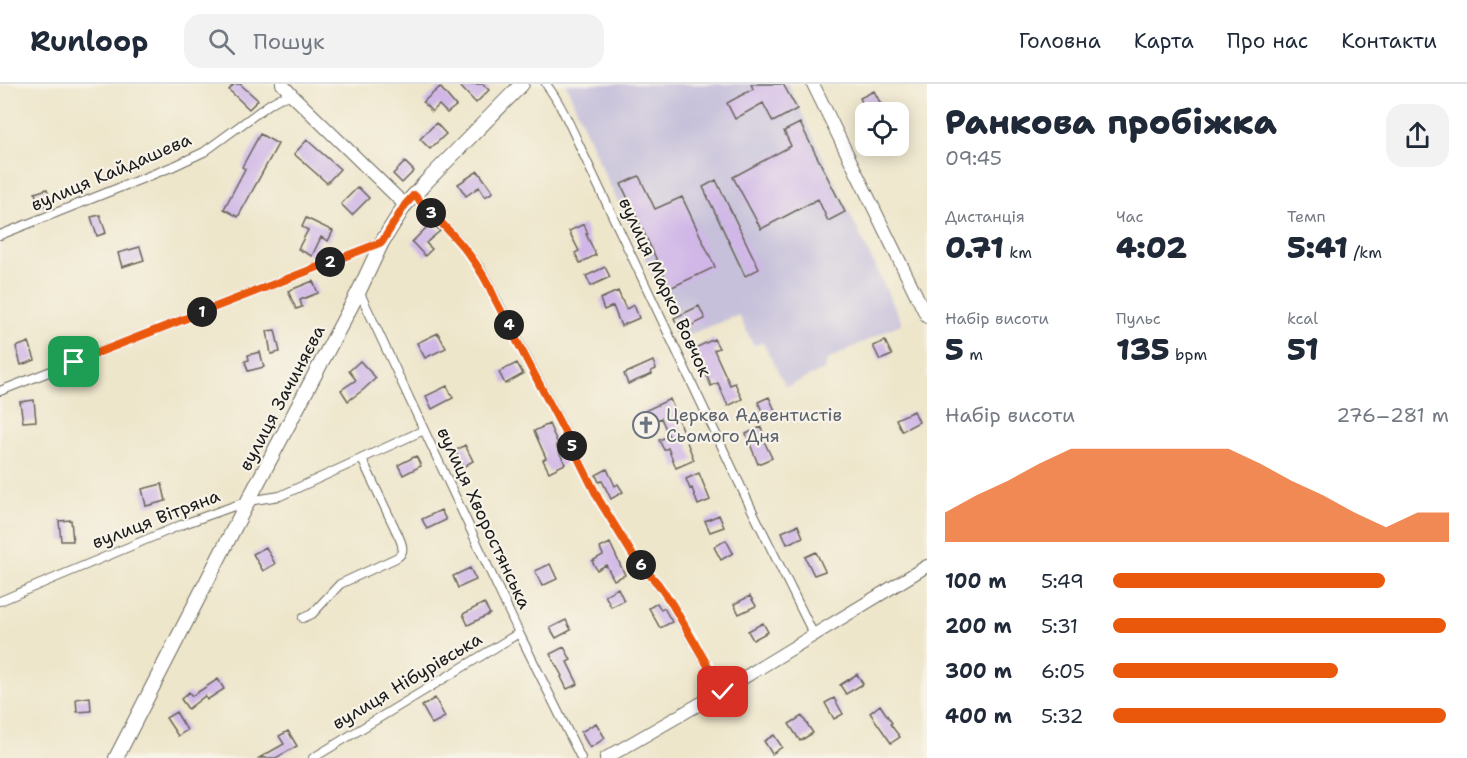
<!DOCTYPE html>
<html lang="uk">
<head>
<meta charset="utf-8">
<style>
  body { margin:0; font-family:"Shantell Sans",sans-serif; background:#f2f2f3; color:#1f2937; height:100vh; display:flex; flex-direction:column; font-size:22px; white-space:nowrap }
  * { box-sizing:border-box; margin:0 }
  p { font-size:20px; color:#747a83 }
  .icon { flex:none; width:33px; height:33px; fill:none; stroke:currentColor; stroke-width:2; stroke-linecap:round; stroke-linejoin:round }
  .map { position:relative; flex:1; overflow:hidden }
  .drawer { display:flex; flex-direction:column; background:#fff; width:540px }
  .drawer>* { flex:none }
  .fabs { position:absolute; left:855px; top:18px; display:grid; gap:12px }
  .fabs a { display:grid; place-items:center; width:54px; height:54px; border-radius:12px; background:#fff; box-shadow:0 3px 15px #0003; font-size:30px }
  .pin { position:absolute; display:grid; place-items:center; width:51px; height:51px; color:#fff; margin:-26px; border-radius:12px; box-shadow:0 3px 9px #0006 }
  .km { position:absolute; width:30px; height:30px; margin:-15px; border-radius:50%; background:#222; color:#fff; font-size:16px; line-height:30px; text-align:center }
  .round { display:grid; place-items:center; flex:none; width:63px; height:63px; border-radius:18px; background:#f2f2f3 }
  .summary { display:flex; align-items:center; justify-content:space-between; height:102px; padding:0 18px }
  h1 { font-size:33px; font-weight:800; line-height:45px }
  .figures { display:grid; grid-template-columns:repeat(3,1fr); gap:9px; height:102px; padding:6px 18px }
  .figures div { display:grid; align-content:center }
  .figures b { font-size:30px; font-weight:800 }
  .figures small { font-size:16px; font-weight:400 }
  .figures p { font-size:16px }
  .chart { height:168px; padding:12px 18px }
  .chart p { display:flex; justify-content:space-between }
  .chart svg { width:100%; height:108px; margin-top:6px; fill:#ea580c; opacity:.7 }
  ul { padding:0 18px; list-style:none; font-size:20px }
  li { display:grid; grid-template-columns:96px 72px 1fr; align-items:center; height:45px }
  li i { height:15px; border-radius:8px; background:#ea580c }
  header { display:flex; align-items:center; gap:36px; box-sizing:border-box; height:84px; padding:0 30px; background:#fff; border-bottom:2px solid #e0e1e3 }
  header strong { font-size:28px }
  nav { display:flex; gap:33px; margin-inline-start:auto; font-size:21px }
  .search { width:420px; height:54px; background:#f2f2f3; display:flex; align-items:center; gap:15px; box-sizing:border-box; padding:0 21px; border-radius:18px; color:#747a83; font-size:22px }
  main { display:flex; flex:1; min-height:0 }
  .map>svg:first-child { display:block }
  .industrial { fill:#c6c0da }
  .building { fill:#d0b7e7 }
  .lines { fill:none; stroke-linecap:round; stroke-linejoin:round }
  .street-casing { stroke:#666359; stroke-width:10 }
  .secondary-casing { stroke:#666359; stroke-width:14 }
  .primary-casing { stroke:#666359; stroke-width:16 }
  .street { stroke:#fff; stroke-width:8 }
  .secondary { stroke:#fff; stroke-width:12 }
  .primary { stroke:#fff; stroke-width:14 }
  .route-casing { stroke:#fff; stroke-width:12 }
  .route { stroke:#ea580c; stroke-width:8 }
  .labels { text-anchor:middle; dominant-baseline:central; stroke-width:4.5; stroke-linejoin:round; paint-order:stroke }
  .street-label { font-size:18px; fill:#1c1c1c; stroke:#f7f3e8 }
  .worship-label { font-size:18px; fill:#5b616d; stroke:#f7f3e8; text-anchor:start }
</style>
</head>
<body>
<header>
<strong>Runloop</strong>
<div class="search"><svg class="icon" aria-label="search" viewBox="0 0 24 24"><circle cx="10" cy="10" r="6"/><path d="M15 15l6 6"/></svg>Пошук</div>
<nav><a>Головна</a><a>Карта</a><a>Про нас</a><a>Контакти</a></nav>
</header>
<main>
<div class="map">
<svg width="927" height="674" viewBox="0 0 927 674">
  <rect width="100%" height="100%" fill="#f7f3e8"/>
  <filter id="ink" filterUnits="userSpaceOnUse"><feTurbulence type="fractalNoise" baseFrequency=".0167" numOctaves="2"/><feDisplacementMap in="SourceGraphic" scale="12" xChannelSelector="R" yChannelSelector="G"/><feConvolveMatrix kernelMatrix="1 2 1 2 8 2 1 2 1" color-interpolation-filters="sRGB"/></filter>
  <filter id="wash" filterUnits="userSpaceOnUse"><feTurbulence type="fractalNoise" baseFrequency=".008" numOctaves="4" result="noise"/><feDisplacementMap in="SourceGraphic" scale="24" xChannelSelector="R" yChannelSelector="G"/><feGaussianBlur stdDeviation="1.35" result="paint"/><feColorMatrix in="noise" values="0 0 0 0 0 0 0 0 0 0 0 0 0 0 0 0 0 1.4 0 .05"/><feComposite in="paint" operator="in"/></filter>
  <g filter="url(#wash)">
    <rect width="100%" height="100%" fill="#eee6cb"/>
    <path class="industrial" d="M566,0H788L902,239L827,276L824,286L786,303L763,259L753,261L739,231L682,253L598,76Z"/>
    <g id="blocks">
      <path class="building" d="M234,0H240L258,16L249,25L229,6Z
        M458,0H483L489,6L476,19Z
        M751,0H783L797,25L773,38L763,19L735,35L727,19L753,5Z
        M440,3L456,22L447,29L439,21L432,28L423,18Z
        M874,7L885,28H867L860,14Z
        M436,39L446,50L430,65L420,55Z
        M800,39L845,128L828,137L818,115L761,145L733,93L791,62L784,47Z
        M260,50L278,60L238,133L224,125L245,85L242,83Z
        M307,56L340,85L327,99L294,70Z
        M405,78L414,87L402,99L393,90Z
        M478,87L493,108L485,113L479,103L466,112L458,100Z
        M639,92L655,125L682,113L715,183L670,204L621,100Z
        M716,96L759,185L745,192L703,103Z
        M358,103L369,114L352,131L341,120Z
        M47,105L52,119L40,123L35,109Z
        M100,131L106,149L97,152L91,133Z
        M306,134L333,147L328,157L321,153L312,172L298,165L308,146L302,143Z
        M429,135L440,147L426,159L432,165L425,172L412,158L427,143L424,139Z
        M584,140L588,150H586L596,171L580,179L575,169L579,167L569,147Z
        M140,163L144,176L122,183L118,169Z
        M605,183L610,193L591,202L586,192Z
        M313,197L318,209L300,216L302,223L296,225L288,207Z
        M618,207L626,225L634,221L639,234L621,242L613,222L604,226L600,215Z
        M699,222L705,235L680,247L674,234Z
        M275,246L280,268L271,270L267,247Z
        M438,249L446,264L425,274L417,259Z
        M714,255L719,264L714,266L730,301L735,299L742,315L728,322L718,299L711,302L695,264Z
        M885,257L892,271L880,276L873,262Z
        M29,258L35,276L21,281L16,263Z
        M260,268L264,283L248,287L245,277L249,276L248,271Z
        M360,277L376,294L363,306L348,317L341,306L356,296L349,287Z
        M653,277L656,285L651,287L652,290L628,300L624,290Z
        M517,279L523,290L505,300L499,288Z
        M447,302L453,314L432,325L426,312Z
        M769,313L776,329L765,334L758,318Z
        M670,315L694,376L676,384L668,364L664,366L659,356L669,352L661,334L641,343L636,331Z
        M34,316L36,337L23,338L20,318Z
        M914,327L919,338L902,347L896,335Z
        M549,340L558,360L556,361L565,380L549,388L543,376L546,374L534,347Z
        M761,343L765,354L763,355L772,374L758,380L746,350Z
        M465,361L473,377L463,383L455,367Z
        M416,372L421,382L403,391L398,381Z
        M607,385L615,402L618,400L623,408L611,415L602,397L599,398L596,391Z
        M699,389L710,416L698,421L692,404L690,405L686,395Z
        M162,400L166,417L146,422L142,405Z
        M441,426L446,436L427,445L422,435Z
        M719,431L724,443L710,448L705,437Z
        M71,436L73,457H61L59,437Z
        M798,441L803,453L787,460L782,448Z
        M726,456L733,469L721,476L714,463Z
        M610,459L625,491L614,496L606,481L597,486L592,477L603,471L600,464Z
        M266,463L275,480L263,487L253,470Z
        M816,468L825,487L814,491L805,473Z
        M550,480L557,495L542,502L535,487Z
        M470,484L476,496L458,504L453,492Z
        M618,504L624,517L611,523L605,511Z
        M750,512L756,522L739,530L734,520Z
        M484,519L490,530L468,541L463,530Z
        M657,519L661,526L664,524L672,538L660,544L649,524Z
        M566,536L571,546L556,554L550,544Z
        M763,539L768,548L753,556L748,547Z
        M564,563L571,576L567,578L578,600L567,605L561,593L562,592L550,570Z
        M857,590L863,600L846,610L840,601Z
        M218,595L224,605L207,616L205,612L188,625L181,615L189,608L192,612Z
        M90,613L91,627L77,628L76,615Z
        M435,614L445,633L432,640L422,622Z
        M834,614L843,630L834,635L825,619Z
        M880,621L892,639L890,640L900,653L891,659L870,629Z
        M176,628L187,646L178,652L166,634Z
        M802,632L813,649L800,657L789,640Z
        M596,639L605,654L590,664L581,648Z
        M288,647L297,662L276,674H259L284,660L279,652Z
        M774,651L782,663L772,670L764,657Z"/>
    </g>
  </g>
  <g filter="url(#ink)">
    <use href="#blocks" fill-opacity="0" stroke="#666359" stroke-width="1.5"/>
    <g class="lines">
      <defs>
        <path id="street" d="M546,0C564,24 575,53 588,80L751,424L814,551
          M414,111L457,155L480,184L574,365L599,416L634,473L658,500L672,521L722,607
          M0,151L174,82L204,68L271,19L280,14L292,11
          M359,207L519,549L581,674
          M0,307L382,158
          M0,517L181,441L248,417L280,412L424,346
          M303,534L312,530L340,500L396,474C405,469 403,462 399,453L362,375
          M313,674L519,549"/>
        <path id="secondary" d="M282,0L292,11L405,121
          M813,0L927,233
          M606,674L722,607L927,482"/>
        <path id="primary" d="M116,674L248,417L359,207L382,158L405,121L427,97L522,0"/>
      </defs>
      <use href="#street" class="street-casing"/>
      <use href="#secondary" class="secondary-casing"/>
      <use href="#primary" class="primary-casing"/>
      <use href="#street" class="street"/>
      <use href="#secondary" class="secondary"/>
      <use href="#primary" class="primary"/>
    </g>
  </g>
  <g class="lines" filter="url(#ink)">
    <defs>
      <path id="route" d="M74,278L382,158L405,121L414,111C448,146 476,170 496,217L574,366L599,416L634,473L658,500L672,520L723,608"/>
    </defs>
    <use href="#route" class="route-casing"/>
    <use href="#route" class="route"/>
  </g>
  <defs>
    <symbol id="church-ring" viewBox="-11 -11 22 22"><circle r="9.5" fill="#f7f3e8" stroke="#6b7280" stroke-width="1.5"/><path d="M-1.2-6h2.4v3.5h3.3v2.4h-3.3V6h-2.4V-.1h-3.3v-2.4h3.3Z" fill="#6b7280"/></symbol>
  </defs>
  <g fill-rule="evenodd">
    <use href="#church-ring" x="631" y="326" width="30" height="30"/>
  </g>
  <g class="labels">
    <g class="street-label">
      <text transform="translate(111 88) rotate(-23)">вулиця Кайдашева</text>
      <text transform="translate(665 203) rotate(65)">вулиця Марко Вовчок</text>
      <text transform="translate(282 314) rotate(-62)">вулиця Зачиняєва</text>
      <text transform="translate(484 434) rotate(65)">вулиця Хворостянська</text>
      <text transform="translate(156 435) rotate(-21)">вулиця Вітряна</text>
      <text transform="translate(407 597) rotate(-31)">вулиця Нібурівська</text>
    </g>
    <g class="worship-label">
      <text x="666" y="331">Церква Адвентистів<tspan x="666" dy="21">Сьомого Дня</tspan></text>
    </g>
  </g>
</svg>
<div class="fabs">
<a><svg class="icon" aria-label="locate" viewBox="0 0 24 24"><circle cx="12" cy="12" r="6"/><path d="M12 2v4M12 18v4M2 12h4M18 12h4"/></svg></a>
</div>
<div class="pin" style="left:74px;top:278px;background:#1e9e55"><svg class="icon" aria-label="arrive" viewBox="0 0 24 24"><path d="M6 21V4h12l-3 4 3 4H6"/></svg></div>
<div class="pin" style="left:723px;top:608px;background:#d93025"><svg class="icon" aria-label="check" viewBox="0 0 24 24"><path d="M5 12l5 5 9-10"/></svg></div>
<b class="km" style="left:202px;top:228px">1</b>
<b class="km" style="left:330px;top:178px">2</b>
<b class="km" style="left:431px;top:129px">3</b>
<b class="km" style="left:509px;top:241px">4</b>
<b class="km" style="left:572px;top:362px">5</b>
<b class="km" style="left:641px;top:481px">6</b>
</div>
<section class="drawer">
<div class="summary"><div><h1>Ранкова пробіжка</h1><p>09:45</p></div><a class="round"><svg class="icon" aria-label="share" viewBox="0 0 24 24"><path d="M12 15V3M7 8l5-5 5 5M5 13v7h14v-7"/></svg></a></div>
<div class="figures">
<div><p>Дистанція</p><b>0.71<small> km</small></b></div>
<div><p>Час</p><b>4:02</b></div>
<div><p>Темп</p><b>5:41<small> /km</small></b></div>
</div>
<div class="figures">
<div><p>Набір висоти</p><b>5<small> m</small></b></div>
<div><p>Пульс</p><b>135<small> bpm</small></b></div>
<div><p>kcal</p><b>51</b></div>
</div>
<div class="chart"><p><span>Набір висоти</span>276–281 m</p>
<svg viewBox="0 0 160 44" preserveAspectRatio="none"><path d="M0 44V32L10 25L20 19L30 12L40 6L50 6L60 6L70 6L80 6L90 6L100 12L110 19L120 25L130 32L140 38L150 32L160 32V44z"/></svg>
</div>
<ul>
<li><b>100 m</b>5:49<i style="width:81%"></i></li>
<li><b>200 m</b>5:31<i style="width:99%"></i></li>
<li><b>300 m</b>6:05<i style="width:67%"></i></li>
<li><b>400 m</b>5:32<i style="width:99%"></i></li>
</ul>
</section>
</main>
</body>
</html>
